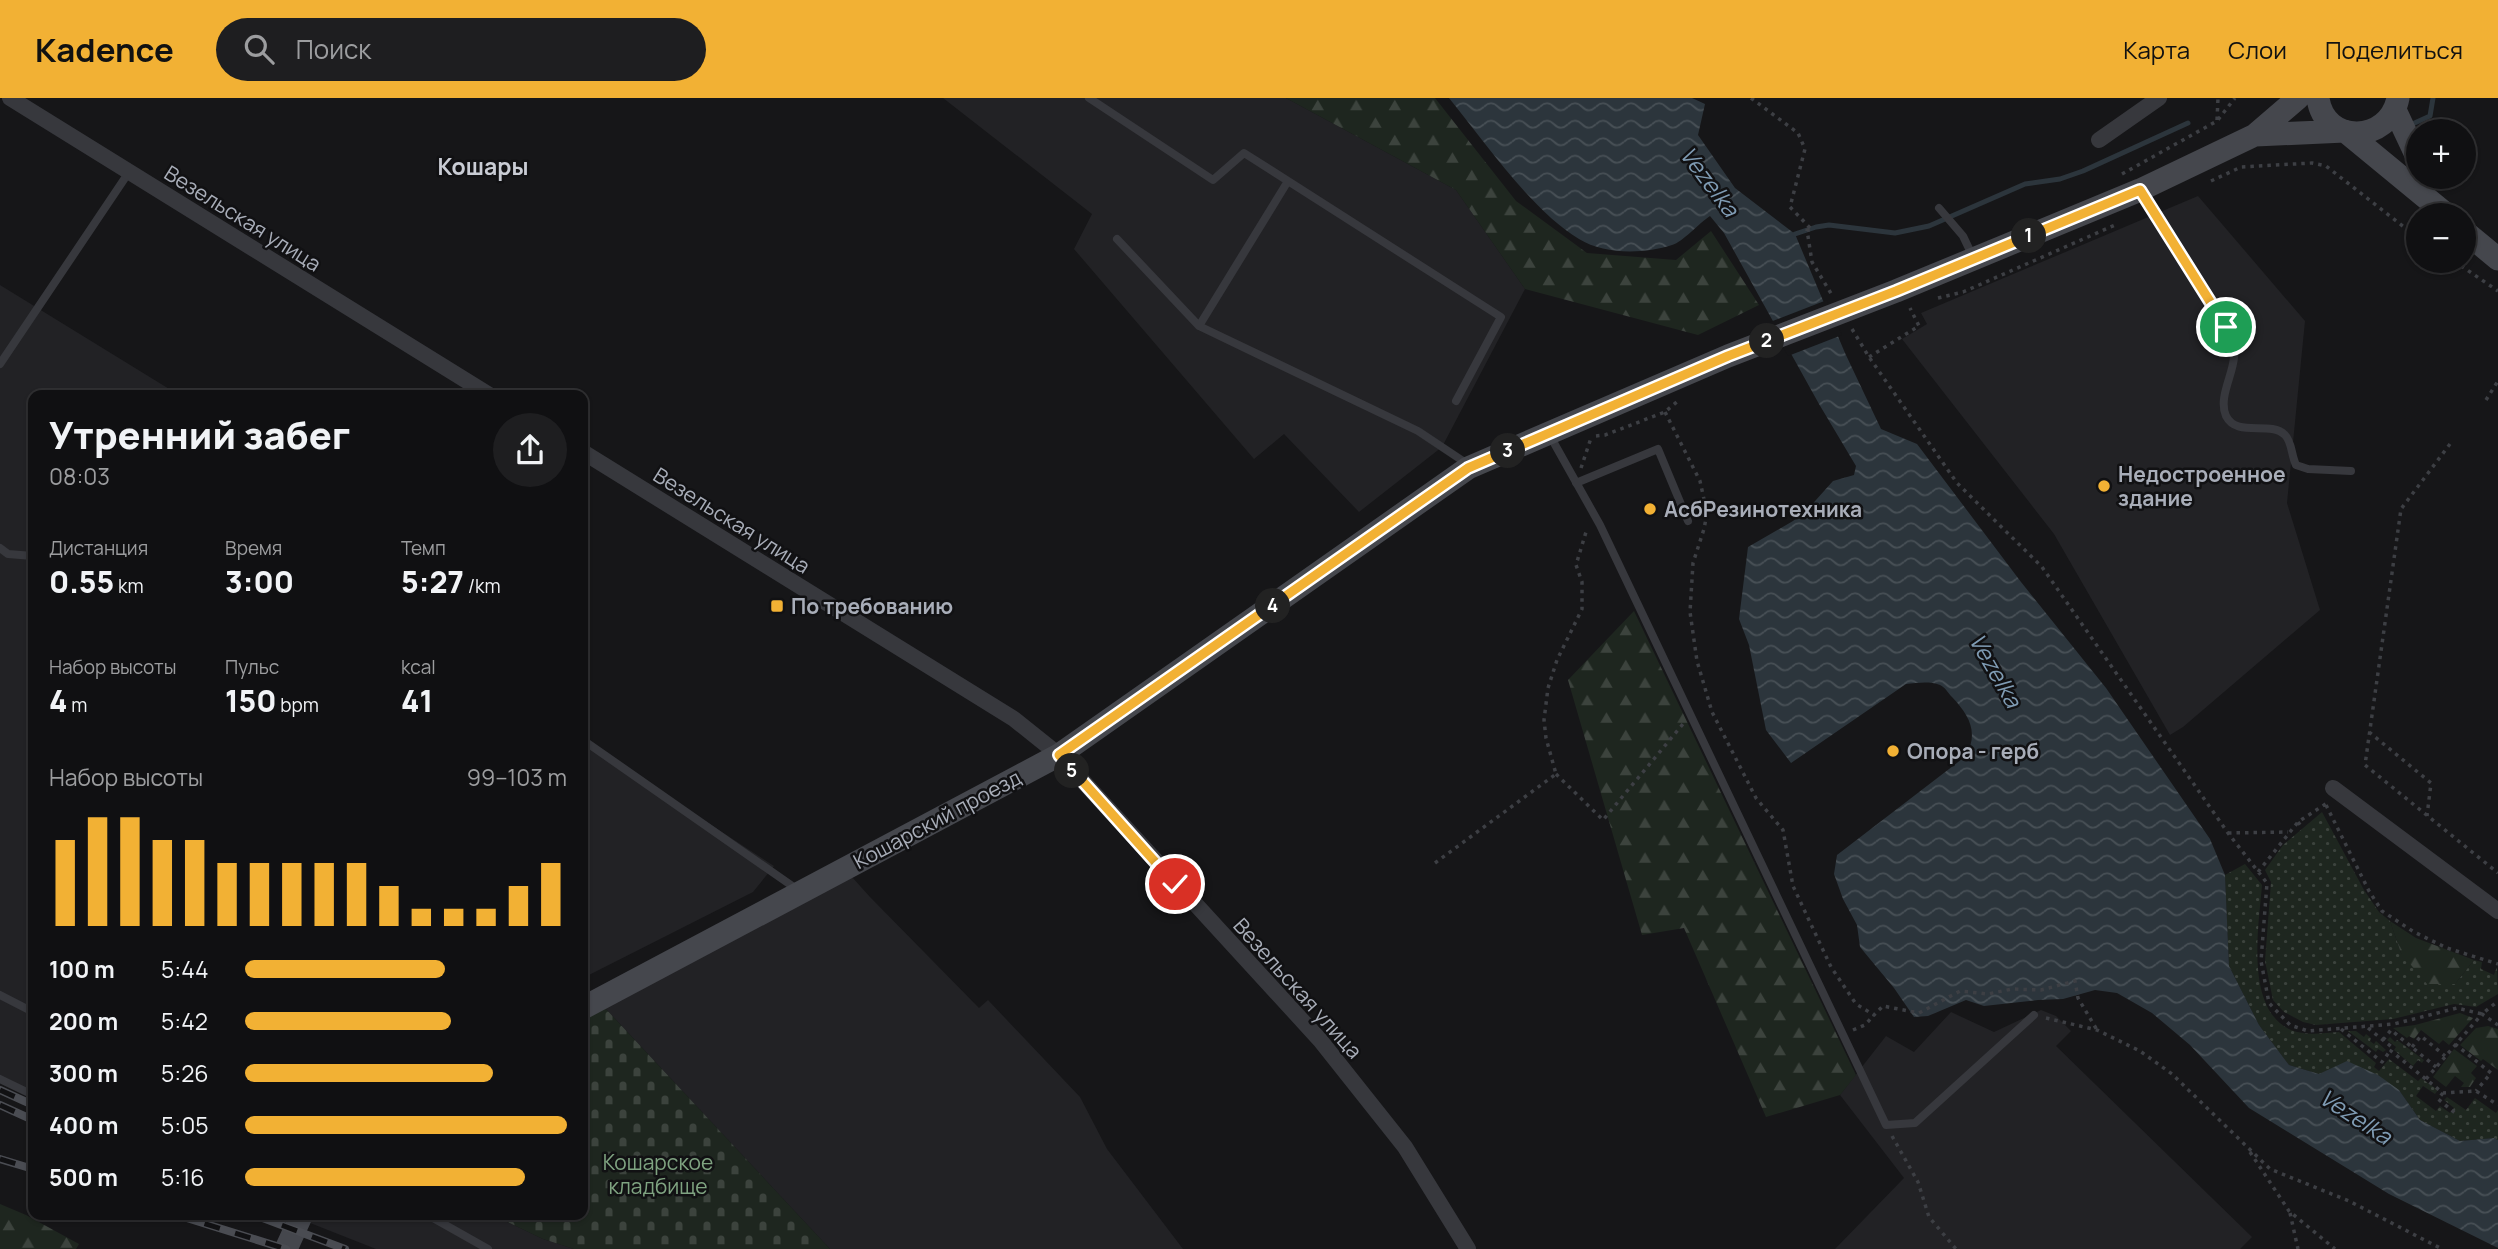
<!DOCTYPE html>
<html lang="ru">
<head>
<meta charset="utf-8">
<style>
  body { margin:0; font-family:Manrope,sans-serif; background:#1e1e20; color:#f1f3f6; height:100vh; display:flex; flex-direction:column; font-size:26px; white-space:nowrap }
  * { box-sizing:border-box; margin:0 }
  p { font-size:23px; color:#9c9d9f }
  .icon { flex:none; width:38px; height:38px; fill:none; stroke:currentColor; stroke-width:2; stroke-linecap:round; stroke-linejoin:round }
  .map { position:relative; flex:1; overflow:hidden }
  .drawer { position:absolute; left:28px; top:292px; width:560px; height:830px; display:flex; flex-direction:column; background:#101012; border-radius:14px; box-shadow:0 2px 5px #0004,0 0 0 2px #303032 }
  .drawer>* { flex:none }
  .buttons { position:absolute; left:2406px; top:21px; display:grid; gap:14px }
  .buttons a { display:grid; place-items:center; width:70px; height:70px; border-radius:50%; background:#101012; box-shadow:0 2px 5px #0004,0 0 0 2px #303032; font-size:35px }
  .pin { position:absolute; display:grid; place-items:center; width:60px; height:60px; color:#fff; margin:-30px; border:4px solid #fff; border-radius:50%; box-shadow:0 2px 7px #0007 }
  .km { position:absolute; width:35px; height:35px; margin:-18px; border-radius:50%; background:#222; color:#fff; font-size:19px; line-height:35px; text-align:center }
  .round { display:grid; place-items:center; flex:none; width:74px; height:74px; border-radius:37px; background:#1e1e20 }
  .summary { display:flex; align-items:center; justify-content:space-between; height:119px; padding:0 21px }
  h1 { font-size:38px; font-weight:800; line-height:52px }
  .stats { display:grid; grid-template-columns:repeat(3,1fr); gap:10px; height:119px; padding:7px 21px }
  .stats div { display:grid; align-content:center }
  .stats b { font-size:30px; font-weight:800 }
  .stats small { font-size:19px; font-weight:400 }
  .stats p { font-size:19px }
  .chart { height:196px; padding:14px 21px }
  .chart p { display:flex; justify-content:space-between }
  .chart svg { width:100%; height:126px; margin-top:7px; stroke:#f2b134; stroke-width:6 }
  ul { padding:0 21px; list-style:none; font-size:23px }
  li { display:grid; grid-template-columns:112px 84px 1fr; align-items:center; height:52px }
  li i { height:18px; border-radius:9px; background:#f2b134 }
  header { display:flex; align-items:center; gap:42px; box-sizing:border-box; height:98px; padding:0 35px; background:#f2b134; color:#111 }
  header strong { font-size:33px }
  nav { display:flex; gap:38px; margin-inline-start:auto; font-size:24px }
  .search { width:490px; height:63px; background:#1e1e20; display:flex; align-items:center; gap:18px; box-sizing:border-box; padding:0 24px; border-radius:38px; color:#9c9d9f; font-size:26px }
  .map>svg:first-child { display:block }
  .built { fill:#222225 }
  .grass { fill:url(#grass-dots) }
  .forest { fill:url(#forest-firs) }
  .cemetery { fill:url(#cemetery-stones) }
  .water { fill:url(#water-waves) }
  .pier { fill:#161618 }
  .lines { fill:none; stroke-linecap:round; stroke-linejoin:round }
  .stream { stroke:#2c353c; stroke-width:5 }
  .path { stroke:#3d3f44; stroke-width:3.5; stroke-dasharray:3.5 5; stroke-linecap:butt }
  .lane { stroke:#37383d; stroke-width:8 }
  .street { stroke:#37383d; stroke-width:16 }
  .secondary { stroke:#45474d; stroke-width:23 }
  .rail-casing { stroke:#4a4c52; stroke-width:8 }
  .rail { stroke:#111113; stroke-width:5; stroke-dasharray:16; stroke-linecap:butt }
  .route-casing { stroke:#fff; stroke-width:14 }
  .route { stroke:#f2b134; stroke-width:9 }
  .poi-dot { fill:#f2b134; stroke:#111113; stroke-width:2.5 }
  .labels { text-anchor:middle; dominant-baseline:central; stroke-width:5; stroke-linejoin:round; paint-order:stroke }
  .street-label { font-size:21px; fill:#a8adb8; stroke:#111113 }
  .poi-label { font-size:21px; font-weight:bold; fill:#a8adb8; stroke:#111113; text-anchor:start }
  .park-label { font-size:21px; fill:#7fa381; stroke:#111113 }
  .neighbourhood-label { font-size:23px; font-weight:bold; fill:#c9ccd4; stroke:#111113 }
  .water-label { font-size:23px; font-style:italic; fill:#7f9bb3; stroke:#111113 }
</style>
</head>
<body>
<header>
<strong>Kadence</strong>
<div class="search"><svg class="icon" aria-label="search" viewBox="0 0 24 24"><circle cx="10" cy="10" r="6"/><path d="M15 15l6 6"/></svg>Поиск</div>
<nav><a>Карта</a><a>Слои</a><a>Поделиться</a></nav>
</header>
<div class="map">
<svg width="2498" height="1151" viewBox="0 0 2498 1151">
  <defs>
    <pattern id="grass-dots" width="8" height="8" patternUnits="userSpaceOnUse" patternTransform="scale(1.75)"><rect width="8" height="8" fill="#1e261f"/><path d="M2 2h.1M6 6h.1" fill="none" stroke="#3c433d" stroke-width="1.8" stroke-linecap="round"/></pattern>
    <pattern id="forest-firs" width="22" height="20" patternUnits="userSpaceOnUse" patternTransform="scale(1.75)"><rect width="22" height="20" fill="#1e261f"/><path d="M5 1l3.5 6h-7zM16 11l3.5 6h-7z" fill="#3c433d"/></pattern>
    <pattern id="cemetery-stones" width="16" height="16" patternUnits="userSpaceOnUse" patternTransform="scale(1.75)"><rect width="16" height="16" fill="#1e261f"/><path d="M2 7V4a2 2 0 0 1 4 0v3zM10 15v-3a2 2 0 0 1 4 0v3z" fill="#3c433d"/></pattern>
    <pattern id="water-waves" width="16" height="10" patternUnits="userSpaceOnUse" patternTransform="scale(1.75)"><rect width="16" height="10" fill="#2c353c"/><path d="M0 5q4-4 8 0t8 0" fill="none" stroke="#485056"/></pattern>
  </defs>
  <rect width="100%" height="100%" fill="#161618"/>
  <path class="built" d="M943,0H1286L1456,92L1525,191L1442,349L1359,414L1284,336L1254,361L1074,151L1092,116Z
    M2198,98L2305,223L2287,405L2320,512L2183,629L2170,637L2054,436L1902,241L1927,226L1921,215Z
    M0,187L179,297L33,298V996L0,980Z
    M583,643L774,768L753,794L583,880Z
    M852,779L870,799L979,910L988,902L1080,999L1107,1051L1183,1151H830L605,910Z
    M2041,912L2056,918L2071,933L2056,948L2252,1139L2240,1151H1835L1904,1080L1840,997L1886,938L1914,954L1951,914L1994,934Z
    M303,1116L493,1117L543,1141L574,1151H376L300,1121Z"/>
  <path class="grass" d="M2322,714L2364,792L2379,814L2390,823L2401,855L2455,886L2474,862L2482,864L2481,871L2494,877L2497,869L2498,896L2476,909L2454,906L2393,921L2316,927L2303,924L2284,914L2273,902L2265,863L2271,784L2265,772L2283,747Z
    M2245,766L2262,787C2259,827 2244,911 2291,932C2305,938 2323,935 2339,934L2376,965L2374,969L2379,973L2389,961L2418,983L2421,980L2438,992L2435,996L2423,988L2416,998L2436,1013L2440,1008L2450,1015L2454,1010L2444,1002L2447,999L2466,1012L2475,1000L2496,1015L2498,1012V1042L2494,1040L2460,1043L2420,1022L2399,992L2319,976L2289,967L2259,927L2229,868L2225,777Z
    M2348,933H2356L2364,939L2366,936L2371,940L2370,943L2374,946L2376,943L2386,952L2383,954L2378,951L2376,954Z
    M2390,939L2395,944L2397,942L2424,962L2422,965L2418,962L2413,968L2394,952L2396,949L2387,942Z"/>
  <path class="forest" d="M1286,0H1435L1516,103L1587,155L1676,162L1711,133L1759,207L1698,237L1525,191L1456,92Z
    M1634,513L1856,977L1840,997L1766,1019L1684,830L1642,837L1568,582Z
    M2390,823L2416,840L2474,862L2455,886H2427L2401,855Z
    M2460,915L2473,920L2449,947L2443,942L2439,946L2421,932L2414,941L2409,938L2407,940L2393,930L2415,927Z
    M2488,928L2498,931V972L2483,961L2481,963L2460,947L2476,930Z
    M2454,951L2477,968L2471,975L2476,980L2470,989H2461L2464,985L2455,978L2446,989L2433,979Z
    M0,1106L26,1117L79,1146L76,1151H0Z"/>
  <path class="cemetery" d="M605,910L830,1151H574L543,1141L493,1117L583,1116V922Z"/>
  <path class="water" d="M1449,0H1692L1705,6L1698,37L1735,90L1795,136L1845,255L1881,331L1917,346L2021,484L2106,590L2210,741L2225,777L2229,868L2259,927L2289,967L2319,976L2347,963L2378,977L2399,992L2420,1022L2460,1043L2494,1040L2498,1042V1150L2389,1096L2249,1010L2190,947L2152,915L2117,895L2095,892L2063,901L2038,902L1984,908L1966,902L1928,918L1914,919L1894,890L1860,849L1857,827L1843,801L1834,776L1837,757L1966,658C1979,634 1969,617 1952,599C1948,595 1945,589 1940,587C1929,583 1918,585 1906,586L1791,665L1766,632L1749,547L1739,521L1748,449L1793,423L1807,412L1833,383L1854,377L1856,368L1819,306L1724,135L1710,118C1699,125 1683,144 1672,147C1644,156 1605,157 1579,141C1532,113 1484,43 1449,0Z"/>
  <path class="pier" d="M1827,202L1842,237L1788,258L1770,224Z"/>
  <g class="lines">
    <path class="stream" d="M2408,28L2430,18L2433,0
      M1795,136L1816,129L1829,127L1895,135L1929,128L2025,86L2060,81L2083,73L2188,25"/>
    <path class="path" d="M1751,0L1798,35L1805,51L1790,109L1812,132H1807L1812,164L1832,197
      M2217,22L2218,0
      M2122,76L2217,23L2235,0
      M2211,83L2241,69L2312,65L2326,68L2418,140
      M2454,163L2498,193
      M1938,200L1963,194L2115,127
      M1852,231L1869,259L1957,385L2042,469L2228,735L2267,785L2261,863L2269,905L2290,927L2308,933L2394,926L2457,910L2482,916L2498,903
      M1869,259L1919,228L1910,210
      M2486,302L2498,283
      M1665,314L1700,383L1707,415L1704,431L1693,465L1690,514L1697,563L1712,614L1756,700L1783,732L1793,788L1831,869L1856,906L1874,917L1883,908L1919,915L1960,893L1988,896L2012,891L2041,892L2075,883L2078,900L2097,932
      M1596,338L1605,337L1665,314L1678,303
      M2450,346L2401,411L2365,667L2498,775
      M1581,370L1591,340
      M2369,634L2431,685L2427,718
      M1556,676L1603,722L1683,626
      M2326,707L2369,793L2382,813L2414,834L2447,850L2498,866
      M2298,724L2303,731
      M2228,735L2288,734
      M1435,765L1556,676L1546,640L1544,622L1548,590L1557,562L1582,511V484L1576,467L1586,434L1589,432
      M2258,774L2298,724L2327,705
      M2046,920L2097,932L2140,953L2172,976L2270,1071L2349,1103L2442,1151
      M2368,930L2393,950L2391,953L2443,995L2476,993L2498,1007
      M2341,931L2382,964L2390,953
      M1853,932L1865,927L1874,917
      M2383,942L2391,932L2436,969
      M2455,946L2491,975L2476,993
      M2412,949L2421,938L2445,958
      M2426,981L2482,916L2498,927
      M2443,995L2438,1001L2455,1015
      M1892,1038L1918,1084L1929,1119L1956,1151
      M2250,1054L2289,1113L2335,1151
      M2290,1115L2298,1151"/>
    <path class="lane" d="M1089,0L1213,82L1244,55L1501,219L1456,303
      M2142,95L2151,111L2156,115L2233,243C2233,248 2235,254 2234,259C2233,277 2218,300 2226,318C2237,340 2270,322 2285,337C2292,344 2291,356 2296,367L2308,371L2351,373
      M1939,110L1963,138L1973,159
      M1117,141L1199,228L1418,333L1463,363L1467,369
      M1199,228L1288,83
      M0,266L129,74
      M1549,336L1600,427L1886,1027L1915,1025L2034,917
      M1576,385L1658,351L1688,423
      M0,450L8,456L33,458
      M583,642L798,792
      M0,897L33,914
      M0,981L33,997
      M426,1116L488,1151"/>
    <path class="street" d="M10,0L491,298
      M2099,42L2159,0
      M583,354L1014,621L1059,657L1320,942L1405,1049L1468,1151
      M2333,690L2498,813"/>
    <path class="secondary" d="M2318,0C2324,47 2389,46 2398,0
      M2395,12L2418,61
      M2255,37L2345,33L2447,117
      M2464,133L2498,161
      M583,910L1059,657L1468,370L1728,258L1896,193L2140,92L2255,37L2298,0
      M286,1151L302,1116"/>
    <defs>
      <path id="rail" d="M0,992L33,1007
        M0,1007L33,1022
        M0,1061L33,1071
        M174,1116L286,1151
        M252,1116L345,1151"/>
    </defs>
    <use href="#rail" class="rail-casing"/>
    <use href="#rail" class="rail"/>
  </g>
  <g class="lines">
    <defs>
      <path id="route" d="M1175,786L1059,657L1468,370L1728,258L1896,193L2140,92L2226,229"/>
    </defs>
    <use href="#route" class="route-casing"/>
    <use href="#route" class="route"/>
  </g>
  <g class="poi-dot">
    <circle cx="2104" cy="388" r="7"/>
    <circle cx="1650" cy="411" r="7"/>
    <rect x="770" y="501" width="14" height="14" rx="3.5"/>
    <circle cx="1893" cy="653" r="7"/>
  </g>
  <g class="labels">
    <g class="street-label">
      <text transform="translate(243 120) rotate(32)">Везельская улица</text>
      <text transform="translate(732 422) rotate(32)">Везельская улица</text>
      <text transform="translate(937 721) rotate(-28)">Кошарский проезд</text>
      <text transform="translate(1298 890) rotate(48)">Везельская улица</text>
    </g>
    <g class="poi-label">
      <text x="2118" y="376">Недостроенное<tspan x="2118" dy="24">здание</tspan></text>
      <text x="1664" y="411">АсбРезинотехника</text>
      <text x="791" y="508">По требованию</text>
      <text x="1907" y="653">Опора - герб</text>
    </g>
    <g class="park-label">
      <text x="658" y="1064">Кошарское<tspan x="658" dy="24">кладбище</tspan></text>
    </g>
    <g class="neighbourhood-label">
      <text x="483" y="68">Кошары</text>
    </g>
    <g class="water-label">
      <text transform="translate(1710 83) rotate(53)">Vezelka</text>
      <text transform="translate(1996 572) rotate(60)">Vezelka</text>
      <text transform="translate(2356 1018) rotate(33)">Vezelka</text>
    </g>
  </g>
</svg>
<div class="buttons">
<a>+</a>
<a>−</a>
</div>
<div class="pin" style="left:2226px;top:229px;background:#1e9e55"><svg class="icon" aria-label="arrive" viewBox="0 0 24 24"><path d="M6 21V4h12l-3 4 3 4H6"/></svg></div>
<div class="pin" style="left:1175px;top:786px;background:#d93025"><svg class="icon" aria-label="check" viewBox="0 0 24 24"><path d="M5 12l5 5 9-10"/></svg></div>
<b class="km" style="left:2029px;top:138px">1</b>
<b class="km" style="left:1767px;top:243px">2</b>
<b class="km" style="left:1508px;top:353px">3</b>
<b class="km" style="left:1273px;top:508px">4</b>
<b class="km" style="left:1072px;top:673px">5</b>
<section class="drawer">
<div class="summary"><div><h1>Утренний забег</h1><p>08:03</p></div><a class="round"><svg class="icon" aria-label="share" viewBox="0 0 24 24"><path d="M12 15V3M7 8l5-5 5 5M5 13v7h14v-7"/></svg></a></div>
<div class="stats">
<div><p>Дистанция</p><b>0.55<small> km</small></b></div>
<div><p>Время</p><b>3:00</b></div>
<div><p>Темп</p><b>5:27<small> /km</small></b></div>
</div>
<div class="stats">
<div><p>Набор высоты</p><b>4<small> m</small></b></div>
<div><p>Пульс</p><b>150<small> bpm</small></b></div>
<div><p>kcal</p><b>41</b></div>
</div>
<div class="chart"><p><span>Набор высоты</span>99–103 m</p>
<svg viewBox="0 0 160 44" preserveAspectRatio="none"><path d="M5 44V14M15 44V6M25 44V6M35 44V14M45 44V14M55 44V22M65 44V22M75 44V22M85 44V22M95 44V22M105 44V30M115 44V38M125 44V38M135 44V38M145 44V30M155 44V22"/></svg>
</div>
<ul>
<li><b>100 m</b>5:44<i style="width:62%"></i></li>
<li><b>200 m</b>5:42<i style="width:64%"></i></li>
<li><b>300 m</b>5:26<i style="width:77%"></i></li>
<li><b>400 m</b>5:05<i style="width:100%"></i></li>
<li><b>500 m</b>5:16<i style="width:87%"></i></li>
</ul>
</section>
</div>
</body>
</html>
